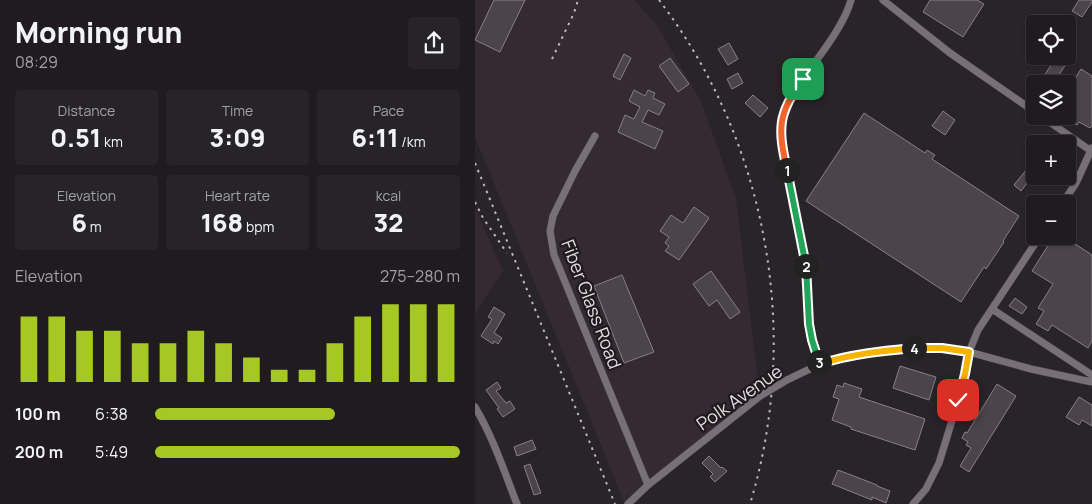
<!DOCTYPE html>
<html lang="en">
<head>
<meta charset="utf-8">
<style>
  body { margin:0; font-family:Manrope,sans-serif; background:#272427; color:#f1f3f6; height:100vh; display:flex; flex-direction:column; font-size:19px; white-space:nowrap }
  * { box-sizing:border-box; margin:0 }
  p { font-size:16px; color:#a1a1a4 }
  .icon { flex:none; width:28px; height:28px; fill:none; stroke:currentColor; stroke-width:2; stroke-linecap:round; stroke-linejoin:round }
  .map { position:relative; flex:1; overflow:hidden }
  .side { display:flex; flex-direction:column; background:#1f1b1e; width:475px }
  .side>* { flex:none }
  .controls { position:absolute; left:551px; top:15px; display:grid; gap:10px }
  .controls a { display:grid; place-items:center; width:50px; height:50px; border-radius:5px; background:#1f1b1e; box-shadow:0 1px 4px #0004,0 0 0 1px #3c393c; font-size:25px }
  .pin { position:absolute; display:grid; place-items:center; width:42px; height:42px; color:#fff; margin:-21px; border-radius:10px; box-shadow:0 2px 8px #0006 }
  .km { position:absolute; width:25px; height:25px; margin:-12px; border-radius:50%; background:#222; color:#fff; font-size:14px; line-height:25px; text-align:center }
  .round { display:grid; place-items:center; flex:none; width:52px; height:52px; border-radius:5px; background:#272427 }
  .overview { display:flex; align-items:center; justify-content:space-between; height:85px; padding:0 15px }
  h1 { font-size:28px; font-weight:800; line-height:38px }
  .figures { display:grid; grid-template-columns:repeat(3,1fr); gap:8px; height:85px; padding:5px 15px }
  .figures div { display:grid; align-content:center; border-radius:5px; background:#272427; text-align:center }
  .figures b { font-size:25px; font-weight:800 }
  .figures small { font-size:14px; font-weight:400 }
  .figures p { font-size:14px }
  .chart { height:140px; padding:10px 15px }
  .chart p { display:flex; justify-content:space-between }
  .chart svg { width:100%; height:90px; margin-top:5px; stroke:#a6c822; stroke-width:6 }
  ul { padding:0 15px; list-style:none; font-size:16px }
  li { display:grid; grid-template-columns:80px 60px 1fr; align-items:center; height:38px }
  li i { height:12px; border-radius:6px; background:#a6c822 }
  main { display:flex; flex:1; min-height:0 }
  .map>svg:first-child { display:block }
  .built { fill:#352a32 }
  .building { fill:#4b4549; stroke:#878085 }
  .lines { fill:none; stroke-linecap:round; stroke-linejoin:round }
  .street-casing { stroke:#433f42; stroke-width:8 }
  .street { stroke:#777075; stroke-width:7 }
  .rail { stroke:#bbb8ba; stroke-width:2; stroke-dasharray:2.5 5; stroke-linecap:butt }
  .street-bridge-casing { stroke:#433f42; stroke-width:8; stroke-linecap:butt }
  .street-bridge { stroke:#777075; stroke-width:7 }
  .split-1-casing { stroke:#fff; stroke-width:10 }
  .split-2-casing { stroke:#fff; stroke-width:10 }
  .split-3-casing { stroke:#fff; stroke-width:10 }
  .split-4-casing { stroke:#fff; stroke-width:10 }
  .split-5-casing { stroke:#fff; stroke-width:10 }
  .split-1 { stroke:#f0652b; stroke-width:6 }
  .split-2 { stroke:#22a559; stroke-width:6 }
  .split-3 { stroke:#22a559; stroke-width:6 }
  .split-4 { stroke:#f5b400; stroke-width:6 }
  .split-5 { stroke:#f5b400; stroke-width:6 }
  .labels { text-anchor:middle; dominant-baseline:central; stroke-width:4.5; stroke-linejoin:round; paint-order:stroke }
  .street-label { font-size:18px; fill:#e0dddf; stroke:#201a1e }
</style>
</head>
<body>
<main>
<section class="side">
<div class="overview"><div><h1>Morning run</h1><p>08:29</p></div><a class="round"><svg class="icon" aria-label="share" viewBox="0 0 24 24"><path d="M12 15V3M7 8l5-5 5 5M5 13v7h14v-7"/></svg></a></div>
<div class="figures">
<div><p>Distance</p><b>0.51<small> km</small></b></div>
<div><p>Time</p><b>3:09</b></div>
<div><p>Pace</p><b>6:11<small> /km</small></b></div>
</div>
<div class="figures">
<div><p>Elevation</p><b>6<small> m</small></b></div>
<div><p>Heart rate</p><b>168<small> bpm</small></b></div>
<div><p>kcal</p><b>32</b></div>
</div>
<div class="chart"><p><span>Elevation</span>275–280 m</p>
<svg viewBox="0 0 160 44" preserveAspectRatio="none"><path d="M5 44V12M15 44V12M25 44V19M35 44V19M45 44V25M55 44V25M65 44V19M75 44V25M85 44V32M95 44V38M105 44V38M115 44V25M125 44V12M135 44V6M145 44V6M155 44V6"/></svg>
</div>
<ul>
<li><b>100 m</b>6:38<i style="width:59%"></i></li>
<li><b>200 m</b>5:49<i style="width:100%"></i></li>
</ul>
</section>
<div class="map">
<svg width="617" height="504" viewBox="0 0 617 504">
  <rect width="100%" height="100%" fill="#292428"/>
  <path class="built" d="M0,0H159L181,24L226,101L261,199L285,396L150,504L0,137Z
    M0,208L28,271L0,313Z"/>
  <path class="building" d="M19,0H50L25,52L0,40Z
    M455,0H502L509,4L488,37L448,12Z
    M604,0H617V2L607,17L597,11Z
    M254,43L263,59L253,65L243,49Z
    M149,54L156,58L145,80L138,76Z
    M582,56H586L593,61L578,84H568L565,82Z
    M195,58L214,84L203,92L184,66Z
    M606,69L617,76V126L615,128L604,122L602,125L592,119V102L600,90L595,87Z
    M263,73L268,83L257,89L252,79Z
    M159,90L170,96L173,90L180,93L178,98L190,104L184,115L173,110L167,122L188,131L180,149L143,132L150,115L159,119L165,107L154,101Z
    M278,95L293,108L285,117L270,103Z
    M468,111L480,120L470,135L457,126Z
    M389,113L450,153L452,150L460,155L457,159L544,216L528,241L529,242L511,269L509,267L486,302L331,201Z
    M552,169L559,174L546,191L539,185Z
    M219,207L234,218L204,260L190,251L194,246L190,243L194,237L185,231L196,215L208,223Z
    M579,236H588L617,255V341L613,348L577,325L573,331L561,324L569,311L563,308L578,284L557,271Z
    M236,271L265,312L255,319L242,300L234,306L218,284Z
    M147,275L179,352L149,363L119,286Z
    M540,298L552,307L547,314L534,306Z
    M19,307L30,314L19,333L27,338L23,344L19,341L18,344L6,336L17,319L13,317Z
    M425,366L461,377L454,400L418,388Z
    M22,382L26,388L21,391L31,403L35,401L40,409L28,417L22,409L24,408L11,390Z
    M369,383L387,389L384,397L450,419L440,450L376,429V427L357,420L364,399L358,397L362,385L368,387Z
    M522,384L541,396L494,472L485,466L496,448L491,445L493,442L487,438L490,432L492,433Z
    M604,397L617,405V426L607,420L604,425L591,417Z
    M57,440L61,449L42,456L39,447Z
    M234,456L246,468L247,467L252,471L240,482L235,477L238,474L227,463Z
    M55,464L66,493L59,495L49,466Z
    M363,470L402,485V486L415,491L411,503L397,497V500L357,484Z"/>
  <g class="lines">
    <defs>
      <path id="street" d="M408,0L475,53L560,112
        M566,116L616,151
        M120,136L100,171L78,216L75,231L79,255L173,485
        M587,204L601,183L617,148
        M517,309L617,375
        M345,364L337,340L334,324L332,269L308,151C306,139 305,128 308,116C312,99 322,87 332,73C347,53 370,23 376,0
        M312,380L345,364L365,357L402,351L439,348H467L494,352L556,369L617,382
        M0,407C18,437 29,471 42,504
        M153,504L173,485L285,396
        M438,504L451,489L464,463L483,401L490,374L494,352L503,330L565,236"/>
    </defs>
    <use href="#street" class="street-casing"/>
    <use href="#street" class="street"/>
    <path class="rail" d="M184,0C292,141 327,334 275,504
      M77,59L99,13L103,0
      M0,163L140,504
      M0,202L8,218L32,253"/>
    <defs>
      <path id="street-bridge" d="M285,396L312,380"/>
    </defs>
    <use href="#street-bridge" class="street-bridge-casing"/>
    <use href="#street-bridge" class="street-bridge"/>
  </g>
  <g class="lines">
    <defs>
      <path id="split-1" d="M312,170C303,129 302,114 328,79"/>
      <path id="split-2" d="M312,170L331,266"/>
      <path id="split-3" d="M331,266L334,324L337,340L344,362"/>
      <path id="split-4" d="M344,362L345,364C376,354 407,351 439,348"/>
      <path id="split-5" d="M439,348H467L494,352L490,374L483,400"/>
    </defs>
    <use href="#split-1" class="split-1-casing"/>
    <use href="#split-2" class="split-2-casing"/>
    <use href="#split-3" class="split-3-casing"/>
    <use href="#split-4" class="split-4-casing"/>
    <use href="#split-5" class="split-5-casing"/>
    <use href="#split-1" class="split-1"/>
    <use href="#split-2" class="split-2"/>
    <use href="#split-3" class="split-3"/>
    <use href="#split-4" class="split-4"/>
    <use href="#split-5" class="split-5"/>
  </g>
  <g class="labels">
    <g class="street-label">
      <text transform="translate(117 304) rotate(69)">Fiber Glass Road</text>
      <text transform="translate(264 397) rotate(-35)">Polk Avenue</text>
    </g>
  </g>
</svg>
<div class="controls">
<a><svg class="icon" aria-label="locate" viewBox="0 0 24 24"><circle cx="12" cy="12" r="6"/><path d="M12 2v4M12 18v4M2 12h4M18 12h4"/></svg></a>
<a><svg class="icon" aria-label="layers" viewBox="0 0 24 24"><path d="M12 4l9 5-9 5-9-5zM3 14l9 5 9-5"/></svg></a>
<a>+</a>
<a>−</a>
</div>
<div class="pin" style="left:328px;top:79px;background:#1e9e55"><svg class="icon" aria-label="arrive" viewBox="0 0 24 24"><path d="M6 21V4h12l-3 4 3 4H6"/></svg></div>
<div class="pin" style="left:483px;top:400px;background:#d93025"><svg class="icon" aria-label="check" viewBox="0 0 24 24"><path d="M5 12l5 5 9-10"/></svg></div>
<b class="km" style="left:312px;top:170px">1</b>
<b class="km" style="left:331px;top:266px">2</b>
<b class="km" style="left:344px;top:362px">3</b>
<b class="km" style="left:439px;top:348px">4</b>
</div>
</main>
</body>
</html>
